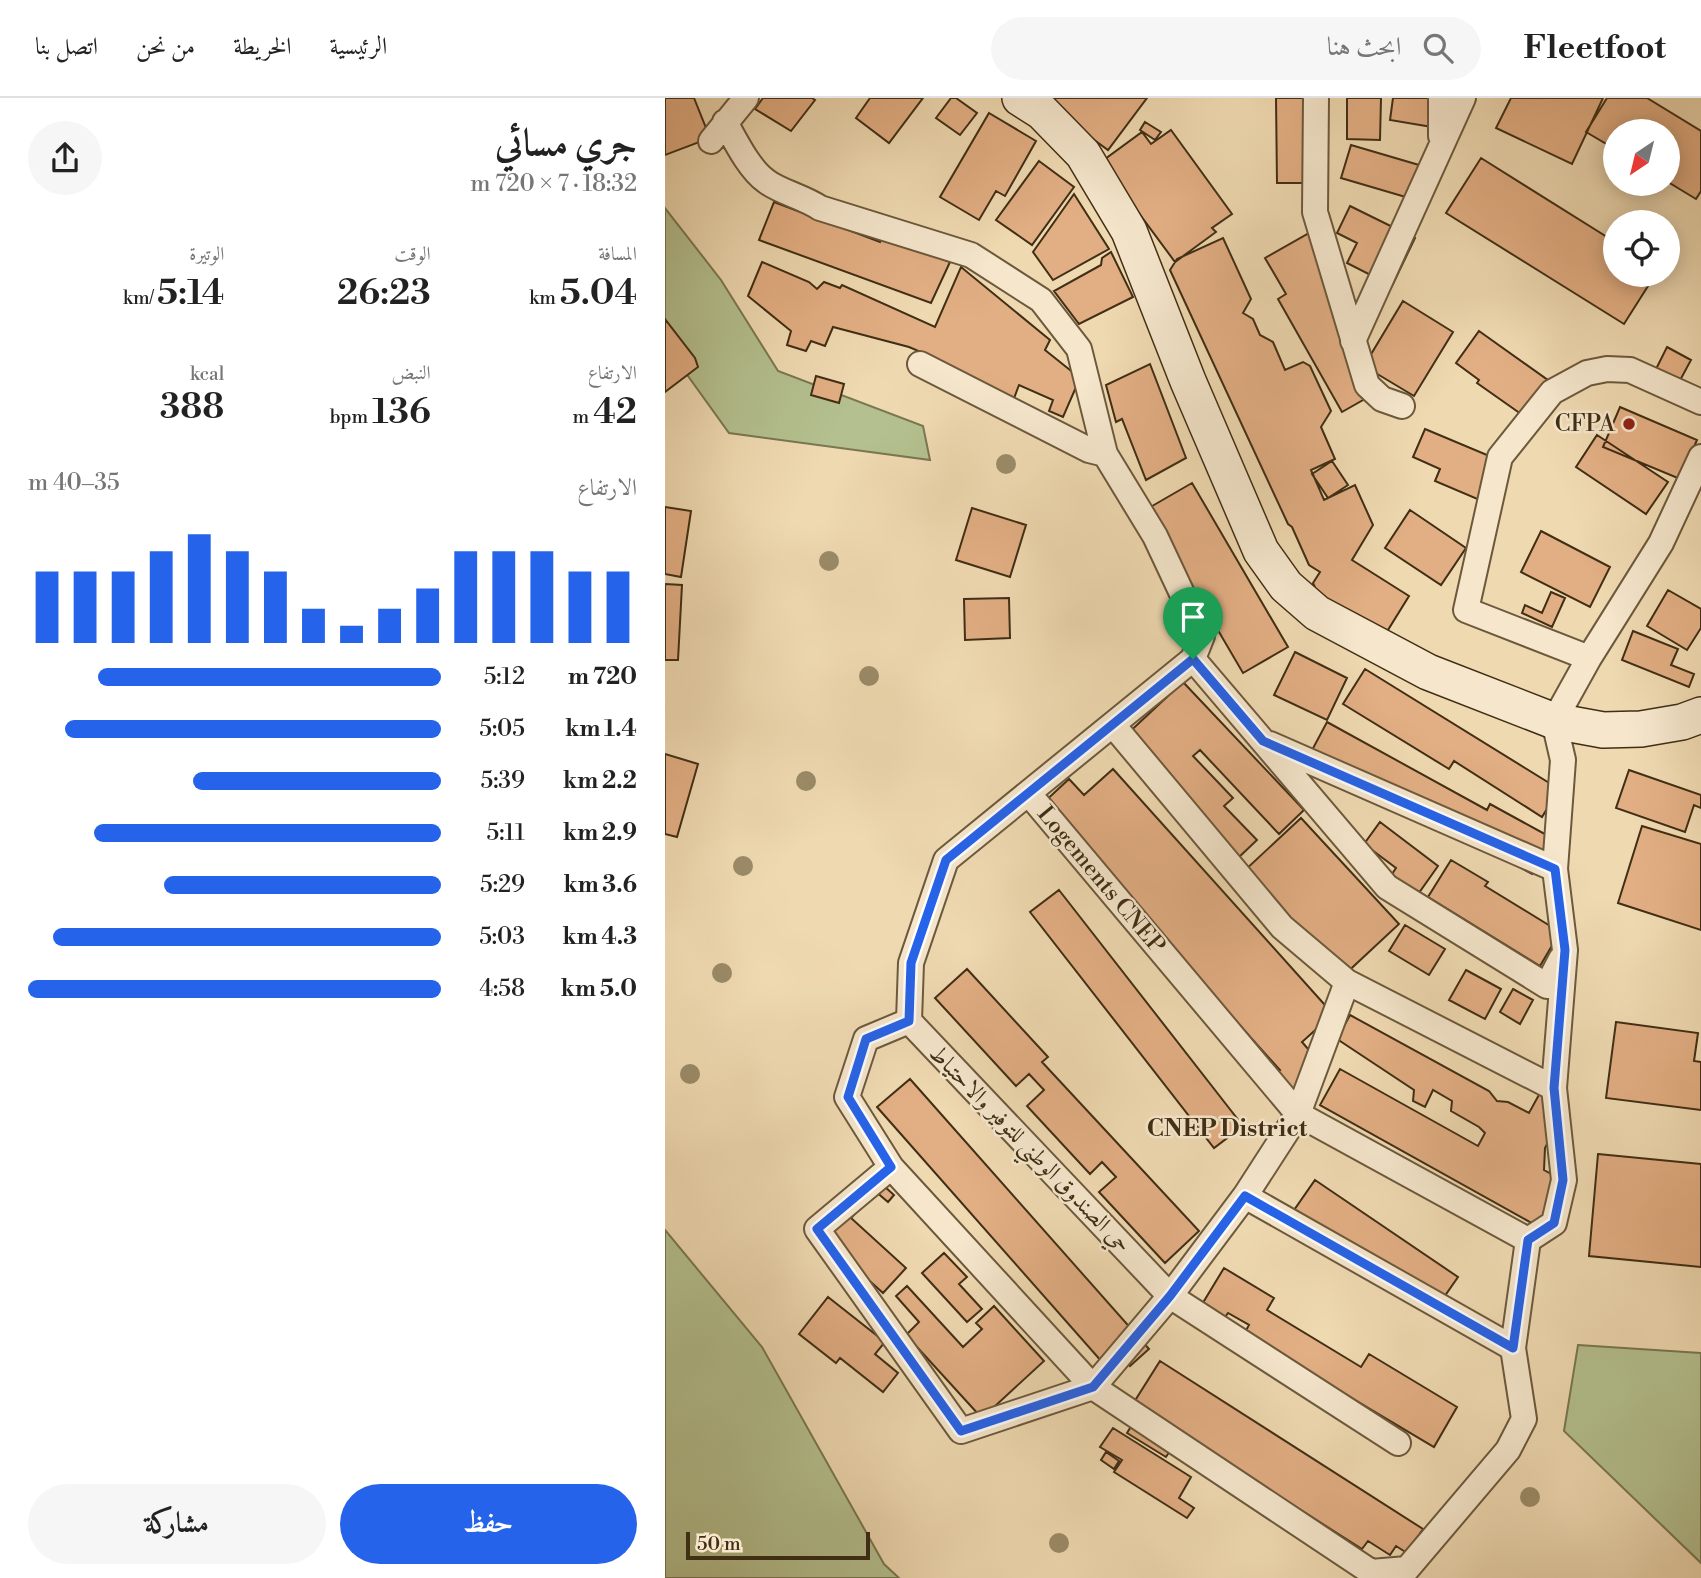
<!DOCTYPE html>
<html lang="ar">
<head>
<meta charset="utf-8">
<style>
  body { margin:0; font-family:"Libre Bodoni",Amiri,serif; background:#f6f6f6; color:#222; direction:rtl; height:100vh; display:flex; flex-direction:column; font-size:26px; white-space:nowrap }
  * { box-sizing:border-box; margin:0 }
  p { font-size:23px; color:#767676 }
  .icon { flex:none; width:38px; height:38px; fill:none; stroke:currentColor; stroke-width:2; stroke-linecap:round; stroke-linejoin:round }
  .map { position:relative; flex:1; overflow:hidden; direction:ltr }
  .sheet { display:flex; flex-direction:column; background:#fff; width:665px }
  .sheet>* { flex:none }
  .needle { width:46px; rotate:215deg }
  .buttons { position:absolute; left:938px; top:21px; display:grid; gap:14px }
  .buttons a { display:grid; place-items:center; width:77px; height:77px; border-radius:50%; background:#fff; box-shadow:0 4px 18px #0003; font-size:35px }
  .scale { position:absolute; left:21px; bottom:18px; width:184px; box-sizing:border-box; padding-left:7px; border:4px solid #402e15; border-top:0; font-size:19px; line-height:24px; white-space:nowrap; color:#402e15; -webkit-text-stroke:5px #f5e6cc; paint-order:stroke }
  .pin { position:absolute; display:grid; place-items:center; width:60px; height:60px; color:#fff; margin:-72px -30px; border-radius:50% 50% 50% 0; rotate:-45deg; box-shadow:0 0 7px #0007 }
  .pin .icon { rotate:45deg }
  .round { display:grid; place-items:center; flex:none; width:74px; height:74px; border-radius:37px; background:#f6f6f6 }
  .summary { display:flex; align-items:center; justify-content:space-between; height:119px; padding:0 28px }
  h1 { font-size:38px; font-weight:600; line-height:52px }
  .figures { display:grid; grid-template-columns:repeat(3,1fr); gap:10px; height:119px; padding:7px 28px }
  .figures div { display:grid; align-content:center }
  .figures b { font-size:35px; font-weight:600 }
  .figures small { font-size:19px; font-weight:400 }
  .figures p { font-size:19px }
  .chart { height:196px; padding:14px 28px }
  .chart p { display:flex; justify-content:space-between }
  .chart svg { width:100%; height:126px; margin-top:7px; stroke:#2563eb; stroke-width:6 }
  .button { display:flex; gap:14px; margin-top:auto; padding:14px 28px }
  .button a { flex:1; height:80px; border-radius:42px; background:#2563eb; color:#fff; font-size:28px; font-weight:600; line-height:80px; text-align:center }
  .button a+a { background:#f6f6f6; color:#222 }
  ul { padding:0 28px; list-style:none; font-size:23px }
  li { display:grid; grid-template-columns:112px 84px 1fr; align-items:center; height:52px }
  li i { height:18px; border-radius:9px; background:#2563eb }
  header { display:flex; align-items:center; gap:42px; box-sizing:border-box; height:98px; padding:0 35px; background:#fff; border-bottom:2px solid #e0e0e0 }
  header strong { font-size:33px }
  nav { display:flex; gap:38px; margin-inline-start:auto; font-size:24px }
  .search { width:490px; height:63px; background:#f6f6f6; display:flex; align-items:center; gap:18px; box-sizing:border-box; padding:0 24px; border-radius:38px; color:#767676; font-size:26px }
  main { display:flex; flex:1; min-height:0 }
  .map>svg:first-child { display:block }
  .green { fill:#b4c08f; stroke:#7a7752; stroke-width:2 }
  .building { fill:#e2ae83; stroke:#402e15; stroke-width:2 }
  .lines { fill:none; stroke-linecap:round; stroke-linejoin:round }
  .minor-casing { stroke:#6c593c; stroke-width:28 }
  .secondary-casing { stroke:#402e15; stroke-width:38 }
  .minor { stroke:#f5e6cc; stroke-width:24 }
  .secondary { stroke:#f5e6cc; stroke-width:35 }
  .tree { fill:#9b8b68 }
  .route-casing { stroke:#fff; stroke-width:14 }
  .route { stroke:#2563eb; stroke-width:9 }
  .poi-dot { fill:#8f2418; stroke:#f5e6cc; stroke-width:2.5 }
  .labels { text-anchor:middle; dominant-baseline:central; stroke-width:5; stroke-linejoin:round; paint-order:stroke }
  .poi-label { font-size:23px; fill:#402e15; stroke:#f5e6cc; text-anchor:end }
  .street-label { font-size:23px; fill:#402e15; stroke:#f5e6cc }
  .neighbourhood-label { font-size:24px; font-weight:bold; fill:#402e15; stroke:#f5e6cc }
</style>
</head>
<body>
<header>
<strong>Fleetfoot</strong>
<div class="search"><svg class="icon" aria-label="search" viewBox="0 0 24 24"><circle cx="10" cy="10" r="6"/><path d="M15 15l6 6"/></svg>ابحث هنا</div>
<nav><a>الرئيسية</a><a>الخريطة</a><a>من نحن</a><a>اتصل بنا</a></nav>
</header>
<main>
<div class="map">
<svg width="1036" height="1480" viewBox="0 0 1036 1480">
  <rect width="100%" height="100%" fill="#efd9b1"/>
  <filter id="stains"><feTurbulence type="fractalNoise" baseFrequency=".00286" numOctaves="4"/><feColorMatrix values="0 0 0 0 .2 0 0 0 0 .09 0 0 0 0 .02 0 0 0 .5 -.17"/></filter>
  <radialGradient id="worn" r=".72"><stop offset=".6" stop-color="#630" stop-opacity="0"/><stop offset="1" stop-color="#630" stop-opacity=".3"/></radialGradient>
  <path class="green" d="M0,110L56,182L113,273L258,328L265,362L64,335L0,246Z
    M0,1132L97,1249L219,1466L234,1480H0Z
    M913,1247L1036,1255V1465L899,1333Z"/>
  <path class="building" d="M0,0H29L45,40L0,57Z
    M98,0H147L150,2L126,33L90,11Z
    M205,0H258L224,45L191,20Z
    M286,0H291L312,15L295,37L271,20Z
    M378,0H482L443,52L376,3Z
    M611,0H659L660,85H612Z
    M682,0H716L715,42L682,41Z
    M728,0H784L779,31L725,22Z
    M846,0H938L907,66L831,30Z
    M942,0H982L1036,33V93L1031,101L1003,84V33H950V51L921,34Z
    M324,15L371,43L340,98L331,93L314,122L275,99Z
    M480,24L496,34L490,42L475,32Z
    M506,32L567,116L547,130L551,134L510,164L436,64L477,34L486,46Z
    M686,47L754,67L744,100L676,80Z
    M816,60L950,144V177H990L959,226L781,115Z
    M374,63L409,89L367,147L331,122Z
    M409,96L444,151L388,182L368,154Z
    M109,104L215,144L217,138L285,164L266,205L94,142Z
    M685,108L750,140L727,188L682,165L692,145L672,135Z
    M653,130L712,294L677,314L613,201L621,196L600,160Z
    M558,140L586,201L578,215L588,221L595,237L608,244L620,272L638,264L645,268L666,313L656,329L670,361L646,372L659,402L690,387L708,427L687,462L744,498L718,540L655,501L648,485L655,474L644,467L627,429L623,426L505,172L512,161Z
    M446,154L468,199L414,226L389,193L436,167L437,160Z
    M97,164L144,184L152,191L159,184L175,190L177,187L270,229L296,169L385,242L380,252L415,280L398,319L384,313L388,302L354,287L348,303L281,275L256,254L244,249L168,229L160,248L146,243L141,253L122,247L126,233L83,198Z
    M738,203L788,234L749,298L699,268Z
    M0,221L30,260L33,269L0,294Z
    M814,233L887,285L856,316L812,285L814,282L791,265Z
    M1002,249L1026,262L1012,288L989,275Z
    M485,266L521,360L481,382L457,321L451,324L441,287Z
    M151,278L179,286L174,305L146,297Z
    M955,309L1032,342L1015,381L938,349Z
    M760,331L834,362L817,403L770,383L775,371L748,359Z
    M932,337L1003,384L981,416L911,369Z
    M667,363L683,387L663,400L647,376Z
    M527,385L623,549L578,575L482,411Z
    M0,409L26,413L16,479L0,476Z
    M307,410L361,427L345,479L291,462Z
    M745,412L801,450L776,487L720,450Z
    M876,433L945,469L925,509L856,474Z
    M0,486L17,487L13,562H0Z
    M1003,492L1036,511V530L1022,552L982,528Z
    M886,494L900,500L887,529L857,515L860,507L877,515Z
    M344,500L345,540L300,542L299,501Z
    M968,533L1013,551L1006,567L1029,576L1024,589L957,562Z
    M630,554L682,580L662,622L609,597Z
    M700,571L894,691L877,719L789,663L784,671L678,606Z
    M518,584L639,712L614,736L535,652L528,658L568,700L559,708L592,742L573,760L459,639Z
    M662,624L822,712L825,706L887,740L867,776L646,654Z
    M0,656L33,666L12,739L0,736Z
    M448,671L668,916L637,944L656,966L627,992L611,975L615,972L376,707L404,681L419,697Z
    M964,672L1036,697V710L1029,707L1020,734L951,710Z
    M636,720L734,826L676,880L578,774Z
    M715,724L773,768L751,799L725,779L731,770L699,746Z
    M977,728L1036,746V832L953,805Z
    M786,762L823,784L820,788L895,834L875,868L763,799Z
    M394,792L578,1028L549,1050L365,814Z
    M740,827L780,851L764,877L724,853Z
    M302,871L383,959L377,964L534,1133L500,1165L434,1094L451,1079L437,1064L425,1076L362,1008L379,992L364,976L351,988L270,900Z
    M801,872L836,891L820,921L784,902Z
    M848,891L868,902L855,926L835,914Z
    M685,917L824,993L832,1003L843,1004L864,1015L875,995L883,988L881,1013L879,1018L890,1031L880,1050L879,1072L897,1082L872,1128L655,1007L675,971L813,1048L820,1035L814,1029L786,1013L787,1003L768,992L760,1009L748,1003L749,992L672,941Z
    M951,924L1033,935L1029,963L1036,964V1012L941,1000Z
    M245,981L484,1251L465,1268L459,1261L445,1273L212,1009Z
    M933,1056L1036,1066V1169L924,1158Z
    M209,1079L229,1097L223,1104L210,1093L186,1120L241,1170L218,1195L156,1139Z
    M650,1082L793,1179L770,1212L627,1115Z
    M279,1155L302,1179L294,1186L317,1211L302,1224L257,1175Z
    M559,1170L609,1200L602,1212L696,1269L704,1256L792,1309L769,1349L579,1236L584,1227L563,1215L558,1222L536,1208Z
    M242,1188L298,1249L317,1231L311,1225L329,1208L379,1263L329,1309L337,1318L325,1329L241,1237L254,1224L231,1198Z
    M163,1199L220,1244L210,1256L233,1275L218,1294L175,1260L171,1265L134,1236Z
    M495,1263L758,1431L742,1455L731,1448L725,1457L703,1443L697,1451L516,1336L501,1359L462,1335L475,1314L466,1309Z
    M448,1330L526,1379L514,1400L529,1410L522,1420L449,1374L457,1362L435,1349Z
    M441,1354L454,1363L449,1371L436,1362Z"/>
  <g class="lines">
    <defs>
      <path id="minor" d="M651,0L650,114L702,287L717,301L737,308
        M60,24C70,42 84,71 101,83C113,93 139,99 155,110L306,157L376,202L414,251L440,356L490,438L537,538L528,561
        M776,38V0
        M46,43L81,0
        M688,243L798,0
        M255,266L424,352L440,356
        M924,560L996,445L1036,359
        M528,561L722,789L882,888L896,861
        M448,627L617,829L682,884L889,990
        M605,646L890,771
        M364,696L633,1016L863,1142
        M244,923L246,865L281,762L528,561
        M226,1069L152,1131L296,1333L428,1289L505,1198L580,1098L633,1016L682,884
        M580,1098L848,1250
        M733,1345L505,1198L244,923L201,941L182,999L226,1069L428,1289L706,1474L742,1471L843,1352L859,1321L848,1250L863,1142L889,1125L899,1082L889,990L900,852L890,771L898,662L889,623L924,560L801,512L835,359L887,294L922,275L942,271L965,272L1036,304"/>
      <path id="secondary" d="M355,0L377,14L418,56L464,133L523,283L596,453L621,488L652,515L763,574L889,623L938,632L976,631L1017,624L1036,617"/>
    </defs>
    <use href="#minor" class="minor-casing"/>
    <use href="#secondary" class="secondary-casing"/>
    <use href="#minor" class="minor"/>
    <use href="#secondary" class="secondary"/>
  </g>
  <g class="tree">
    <circle cx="341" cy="366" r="10"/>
    <circle cx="164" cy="463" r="10"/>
    <circle cx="204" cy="578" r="10"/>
    <circle cx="141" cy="683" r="10"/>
    <circle cx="78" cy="768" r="10"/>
    <circle cx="57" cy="875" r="10"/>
    <circle cx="25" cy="976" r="10"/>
    <circle cx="865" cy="1399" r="10"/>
    <circle cx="394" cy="1445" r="10"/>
  </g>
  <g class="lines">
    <defs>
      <path id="route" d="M528,561L598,643L890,771L900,852L889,990L898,1082L889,1125L863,1142L848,1250L580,1098L505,1198L428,1289L296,1333L152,1131L226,1069L183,999L201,941L244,923L246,865L281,762Z"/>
    </defs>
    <use href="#route" class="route-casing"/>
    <use href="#route" class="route"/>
  </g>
  <circle class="poi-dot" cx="964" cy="326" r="7"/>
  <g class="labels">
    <g class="poi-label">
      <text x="950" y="326">CFPA</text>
    </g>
    <g class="street-label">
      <text transform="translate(436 782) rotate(50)">Logements CNEP</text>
      <text transform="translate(365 1051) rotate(46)">حي الصندوق الوطني للتوفير والاحتياط</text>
    </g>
    <g class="neighbourhood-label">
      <text x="562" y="1031">CNEP District</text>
    </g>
  </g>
  <rect width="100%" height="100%" filter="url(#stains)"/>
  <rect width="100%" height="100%" fill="url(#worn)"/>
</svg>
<div class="buttons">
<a><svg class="needle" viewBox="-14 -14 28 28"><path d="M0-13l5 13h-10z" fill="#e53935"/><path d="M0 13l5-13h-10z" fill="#767676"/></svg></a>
<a><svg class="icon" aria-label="locate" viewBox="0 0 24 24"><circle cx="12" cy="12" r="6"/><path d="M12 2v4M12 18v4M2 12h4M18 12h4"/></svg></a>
</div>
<div class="scale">50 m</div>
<div class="pin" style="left:528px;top:561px;background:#1e9e55"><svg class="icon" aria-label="arrive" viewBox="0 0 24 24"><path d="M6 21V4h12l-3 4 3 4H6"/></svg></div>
</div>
<section class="sheet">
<div class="summary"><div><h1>جري مسائي</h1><p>18:32 · 7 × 720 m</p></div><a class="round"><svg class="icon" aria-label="share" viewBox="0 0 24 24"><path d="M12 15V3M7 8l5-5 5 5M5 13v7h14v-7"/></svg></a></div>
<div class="figures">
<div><p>المسافة</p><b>5.04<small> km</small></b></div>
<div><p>الوقت</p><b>26:23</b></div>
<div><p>الوتيرة</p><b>5:14<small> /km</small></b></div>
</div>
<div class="figures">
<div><p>الارتفاع</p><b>42<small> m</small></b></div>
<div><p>النبض</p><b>136<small> bpm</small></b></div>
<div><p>kcal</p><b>388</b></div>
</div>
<div class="chart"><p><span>الارتفاع</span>35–40 m</p>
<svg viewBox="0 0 160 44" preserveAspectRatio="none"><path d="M5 44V19M15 44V19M25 44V19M35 44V12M45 44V6M55 44V12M65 44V19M75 44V32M85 44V38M95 44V32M105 44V25M115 44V12M125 44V12M135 44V12M145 44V19M155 44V19"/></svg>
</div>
<ul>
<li><b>720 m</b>5:12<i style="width:83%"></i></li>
<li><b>1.4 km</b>5:05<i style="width:91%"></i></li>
<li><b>2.2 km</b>5:39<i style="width:60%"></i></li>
<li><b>2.9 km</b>5:11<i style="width:84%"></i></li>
<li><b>3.6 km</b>5:29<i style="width:67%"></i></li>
<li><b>4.3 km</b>5:03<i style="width:94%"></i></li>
<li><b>5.0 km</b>4:58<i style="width:100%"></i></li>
</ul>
<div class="button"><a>حفظ</a><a>مشاركة</a></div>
</section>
</main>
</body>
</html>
